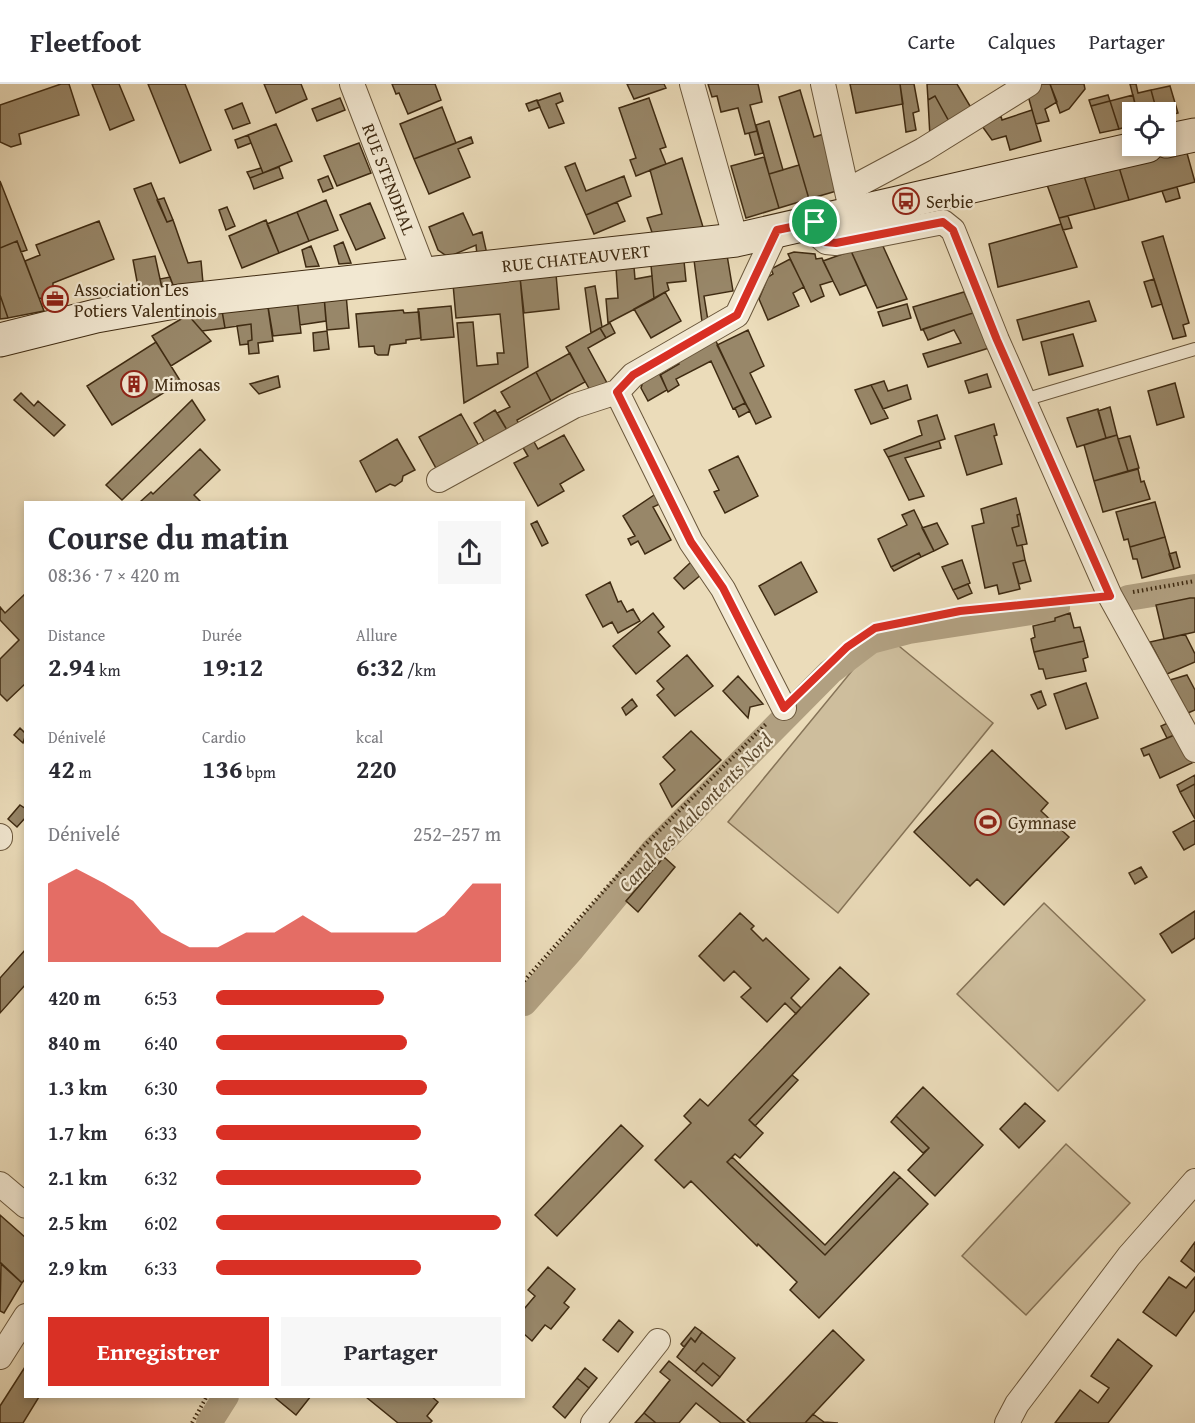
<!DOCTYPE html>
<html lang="fr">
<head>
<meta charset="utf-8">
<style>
  body { margin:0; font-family:"Gentium Book Plus",serif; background:#f7f7f7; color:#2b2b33; height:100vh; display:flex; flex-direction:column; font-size:22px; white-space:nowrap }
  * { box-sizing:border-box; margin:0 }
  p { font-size:20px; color:#7c7c81 }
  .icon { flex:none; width:33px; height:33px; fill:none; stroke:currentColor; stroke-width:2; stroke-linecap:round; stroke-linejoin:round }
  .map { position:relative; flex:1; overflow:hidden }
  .side { position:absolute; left:24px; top:417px; width:501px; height:897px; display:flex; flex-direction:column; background:#fff; border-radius:0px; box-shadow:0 3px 9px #0003 }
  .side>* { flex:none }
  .tools { position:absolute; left:1122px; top:18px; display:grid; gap:12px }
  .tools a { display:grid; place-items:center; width:54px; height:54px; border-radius:0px; background:#fff; box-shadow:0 3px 9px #0003; font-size:30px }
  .pin { position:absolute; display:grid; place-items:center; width:51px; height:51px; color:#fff; margin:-26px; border:3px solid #fff; border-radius:50%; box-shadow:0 2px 6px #0007 }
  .round { display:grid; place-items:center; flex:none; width:63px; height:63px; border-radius:0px; background:#f7f7f7 }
  .overview { display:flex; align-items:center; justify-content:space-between; height:102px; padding:0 24px }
  h1 { font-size:33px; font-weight:800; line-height:45px }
  .stats { display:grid; grid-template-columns:repeat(3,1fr); gap:9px; height:102px; padding:6px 24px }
  .stats div { display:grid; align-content:center }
  .stats b { font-size:26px; font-weight:800 }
  .stats small { font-size:16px; font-weight:400 }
  .stats p { font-size:16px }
  .chart { height:168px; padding:12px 24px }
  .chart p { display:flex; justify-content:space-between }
  .chart svg { width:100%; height:108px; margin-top:6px; fill:#d93025; opacity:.7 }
  .button { display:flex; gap:12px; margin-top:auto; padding:12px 24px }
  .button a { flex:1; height:69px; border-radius:0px; background:#d93025; color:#fff; font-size:24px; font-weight:800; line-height:69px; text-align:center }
  .button a+a { background:#f7f7f7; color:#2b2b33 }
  ul { padding:0 24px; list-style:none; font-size:20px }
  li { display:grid; grid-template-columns:96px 72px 1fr; align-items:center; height:45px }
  li i { height:15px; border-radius:8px; background:#d93025 }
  header { display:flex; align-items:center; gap:36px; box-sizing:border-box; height:84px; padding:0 30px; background:#fff; border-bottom:2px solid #e1e1e2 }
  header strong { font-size:28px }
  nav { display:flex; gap:33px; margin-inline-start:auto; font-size:21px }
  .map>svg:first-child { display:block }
  .green { fill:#cebe9d; stroke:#867458; stroke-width:1.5 }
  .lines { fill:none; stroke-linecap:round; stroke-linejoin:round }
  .canal { stroke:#b1a081; stroke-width:26 }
  .building { fill:#988769; stroke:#3f2b12; stroke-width:1.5 }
  .lane-casing { stroke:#6a573c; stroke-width:14 }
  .street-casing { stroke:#6a573c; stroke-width:26 }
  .secondary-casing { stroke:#3f2b12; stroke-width:35 }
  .path { stroke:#3f2b12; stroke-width:4; stroke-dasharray:1.5 3; stroke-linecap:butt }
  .lane { stroke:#f2e8d2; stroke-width:12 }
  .street { stroke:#f2e8d2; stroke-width:24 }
  .secondary { stroke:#f2e8d2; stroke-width:33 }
  .route-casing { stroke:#fff; stroke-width:12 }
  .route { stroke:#d93025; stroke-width:8 }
  .labels { text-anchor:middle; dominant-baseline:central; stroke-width:4.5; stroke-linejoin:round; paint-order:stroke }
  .street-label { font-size:18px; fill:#3f2b12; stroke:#f2e8d2 }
  .poi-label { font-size:18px; fill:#3f2b12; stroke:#f2e8d2; text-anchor:start }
  .water-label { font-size:20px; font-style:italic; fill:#614e33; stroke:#f2e8d2 }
</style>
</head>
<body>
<header>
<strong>Fleetfoot</strong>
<nav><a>Carte</a><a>Calques</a><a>Partager</a></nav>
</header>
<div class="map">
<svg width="1195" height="1339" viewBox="0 0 1195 1339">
  <rect width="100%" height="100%" fill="#ebdcba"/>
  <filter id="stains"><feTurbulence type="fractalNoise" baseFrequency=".00333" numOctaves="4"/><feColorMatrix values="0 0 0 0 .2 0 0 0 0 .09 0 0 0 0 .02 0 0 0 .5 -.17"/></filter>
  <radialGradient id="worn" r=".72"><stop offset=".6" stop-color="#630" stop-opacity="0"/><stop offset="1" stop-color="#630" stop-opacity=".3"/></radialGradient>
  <path class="green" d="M883,549L993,639L838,829L728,738Z
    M1044,819L1145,916L1058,1007L957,910Z
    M1066,1060L1130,1119L1026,1231L962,1172Z"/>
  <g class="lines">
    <path class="canal" d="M1128,514L1195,503
      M524,919L572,865L653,767L830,588L871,557L909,547L1057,524
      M209,1339L226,1312"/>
  </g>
  <path class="building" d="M61,0H69L79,31L19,50L21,60L11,63L0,58V21Z
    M92,0H119L134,36L110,46Z
    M148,0H185L211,66L180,79Z
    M264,0H301L307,15L276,29Z
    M392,0H435L441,16L408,30L399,9L396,10Z
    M627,0H664L666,4L634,15Z
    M708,0H758L762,18L750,21L757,47L745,50L738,24L721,28L717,12L712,13Z
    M850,0H900L903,20L856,29Z
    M900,0H914L919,27L913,29L916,46L906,48Z
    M927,0H957L973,27L951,41L935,12L928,16Z
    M1040,0H1050L1057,18L1045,25L1049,37L1036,40L1027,8Z
    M1050,0H1084L1085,5L1069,25L1060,29Z
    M1130,0H1136L1138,9L1151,6L1157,28H1137Z
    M1170,2L1178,29L1166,32V28H1157L1151,6Z
    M800,6L814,53L827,49L840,106L809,115L779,13Z
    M560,9L563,17L556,20L564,39L549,44L537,17Z
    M1108,11L1110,17L1091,22L1089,16Z
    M1133,11L1137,28H1132V41L1119,45L1110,17Z
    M935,12L951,41L930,53L928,16Z
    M340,14L345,26L317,37L312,25Z
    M649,14L666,63L660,65L666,80L636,92L630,76L636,74L619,24Z
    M537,16L540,23L529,27L526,20Z
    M1110,17L1119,45L1100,49L1091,22Z
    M242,19L250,39L233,45L225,26Z
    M442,23L456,59L414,75L400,40Z
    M1032,26L1041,57L1010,66L1006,52L992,56L982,42L1001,32L1002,36Z
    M769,37L783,86L769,90L756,41Z
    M276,40L292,77L263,89L248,51Z
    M757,47L763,69L755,71L749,49Z
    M248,51L251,59L238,64L235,56Z
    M471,53L473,59L458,65L470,93L429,110L414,75Z
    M359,59L371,89L337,102L324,72Z
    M1185,62L1195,98L1129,116L1118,80Z
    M764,73L779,124L746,134L731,82Z
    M682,74L703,143L654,154L647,134L662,130L650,86Z
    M575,79L586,107L624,92L631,112L586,131L565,83Z
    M1118,80L1129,116L1095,125L1083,89Z
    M799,81L809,115L779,124L769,90Z
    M279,83L283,94L254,105L250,94Z
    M261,84L263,89L250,94L247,88Z
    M1083,89L1095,125L1059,134L1046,98Z
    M328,92L333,104L323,108L318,96Z
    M0,97L27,166L21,168L17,157L0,164Z
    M151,99L167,138L173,136L188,179L201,177L203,199L173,201L134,105Z
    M1177,103L1180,114L1166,118L1162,107Z
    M164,114L173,136L167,138L157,116Z
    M326,116L338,146L309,157L297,128Z
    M617,118L625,137L594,150L586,131Z
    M370,119L385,154L356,166L340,131Z
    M227,123L235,142L226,146L219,126Z
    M297,128L309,157L279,169L267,140Z
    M463,129L473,151L482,148L487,170L477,171L476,161L448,173L438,166L429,143Z
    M1068,132L1072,144L1063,146L1059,134Z
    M266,136L279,169L242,184L229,152Z
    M99,137L114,175L53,199V211L47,216L39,214L25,177L40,171L36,161Z
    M1061,140L1077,183L998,203L989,160Z
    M1163,152L1189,239L1183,241L1186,252L1173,255L1142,158Z
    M17,157L44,227L8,234L0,211V164Z
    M343,158L351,179L339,180L334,162Z
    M882,160L907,215L877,224L851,167Z
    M311,162L319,182L306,183L302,166Z
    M851,167L866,201L840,211L823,177Z
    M794,168L815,170L816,175L822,174L833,197L820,201L824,212L811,218L788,170Z
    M727,171L733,207L704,212L708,237L702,238L694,176Z
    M155,172L162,204L139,208L133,176Z
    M790,175L804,203L793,209L799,222L768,236L759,215L768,193L773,190L771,185Z
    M684,177L686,197L667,199L669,206L654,215L651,181Z
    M634,183L635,195L652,192L654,215L608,239L606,215L618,214L616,184Z
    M556,190L559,225L524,229L520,193Z
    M170,193L173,201L162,204L160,195Z
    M520,193L528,283L464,319L457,239L473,238L477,282L498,280L497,269H504L500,230L456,234L453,200Z
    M1154,195L1162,220L1152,223L1144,198Z
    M595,202L602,243L591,249L585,204Z
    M665,208L681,237L651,254L634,225Z
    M964,208L973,229L921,246L913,223Z
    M346,210L349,244L327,246L324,212Z
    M0,211L8,234L0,235Z
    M324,212L326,237L300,241L297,214Z
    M297,214L301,249L273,252L267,217Z
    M267,217L273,257L258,259L259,269L249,270L248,257L252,256L251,240L225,244L221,221Z
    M1089,217L1096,237L1023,256L1017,236Z
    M907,220L911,234L883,242L878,228Z
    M221,221L225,244L202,247L183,225Z
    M451,222L454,253L421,256L418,225Z
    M403,226L404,229L419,228L421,254L406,256V259L390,261L388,271H378L375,269L374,262L359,263L356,230Z
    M973,229L989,264L928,283L923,270L961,259L954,246L928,256L923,245Z
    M188,231L211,257L171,282L152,252Z
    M610,239L615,249L606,254L600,244Z
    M251,240L252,256L248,257V260L240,261L237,242Z
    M600,244L606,254L588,264L607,299L591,308L566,263Z
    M748,246L764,282L750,289L771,333L756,340L717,261Z
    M327,247L329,265L314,267L313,249Z
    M1073,250L1083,282L1049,291L1041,258Z
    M714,253L745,319L733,325L711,277L676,295L679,301L668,308L660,291L679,280L676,275Z
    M156,258L181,298L112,341L87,302Z
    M570,269L585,298L551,317L536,288Z
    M658,285L667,306L648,317L641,304L644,294Z
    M536,288L551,317L517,336L519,340L507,346L497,329L510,323L501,308Z
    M987,290L991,303L969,309L965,297Z
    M278,292L280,303L259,310L250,300Z
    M884,297L888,307L907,301L911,315L883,325L871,301Z
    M1175,299L1184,333L1157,341L1148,307Z
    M871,301L888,334L871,340L855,306Z
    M21,309L34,322L38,317L65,341L54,352L14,316Z
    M192,316L205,336L122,416L106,401Z
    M745,319L750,327L739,333L735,324Z
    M1110,323L1117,351L1106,354L1098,327Z
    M1098,325L1106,354L1077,363L1067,334Z
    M495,326L507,346L485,359L474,339Z
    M461,330L479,362L437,386L419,353Z
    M937,331L945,355L888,373L884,366L922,351L918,337Z
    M994,340L997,351L994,352L1002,380L967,391L955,352Z
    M564,351L584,386L560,400L564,407L538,422L514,379L528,372L522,362L533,356L538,365Z
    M1117,351L1128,387L1094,397L1084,361Z
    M1130,352L1139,384L1128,387L1118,355Z
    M397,355L415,386L403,392L402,397L395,402L390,400L376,408L360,377Z
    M939,357L941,364L905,374L924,412L909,416L888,373Z
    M200,365L220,386L194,411L201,418H140L151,408L153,410Z
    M738,372L758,412L725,429L714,408L719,406L709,386Z
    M1138,385L1141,398L1144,397L1150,415L1103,428L1094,397Z
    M657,409L662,419L653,423L671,456L645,470L638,457L631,461L628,455L635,452L623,432Z
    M1016,414L1020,430L1017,431L1019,442L1012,444L1017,462L1022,461L1025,476L1013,479L1020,505L999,510L997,501L985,504L972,442L984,439L981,425Z
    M1155,418L1165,453L1130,463L1128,455L1124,456L1116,428Z
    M914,426L934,467L921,473L919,469L891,483L878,455L907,441L902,431Z
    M1020,430L1027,460L1017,462L1012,444L1019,442L1017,431Z
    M537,437L548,459L542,462L531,440Z
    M937,439L948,460L934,467L922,444Z
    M1165,453L1174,485L1142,494L1137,475H1133L1130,463Z
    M1176,468L1180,483L1174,485L1169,470Z
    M919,469L921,473L894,487L891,483Z
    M962,476L970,499L953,506L942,483Z
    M1025,476L1031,497L1019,500L1013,479Z
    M691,478L702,490L684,505L674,494Z
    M801,478L817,508L775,531L759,502Z
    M610,498L618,518L621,517L627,528L633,525L640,537L618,549L612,538L603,543L586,511Z
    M968,500L972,509L958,515L953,506Z
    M26,509V599L7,617L0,610V575L19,556L0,536V523L5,529Z
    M1190,514H1195V548L1164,555L1156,521Z
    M653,529L664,543L658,548L670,562L636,590L613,562Z
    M1070,529L1074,544L1080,543L1084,557L1034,568L1031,555L1035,553L1033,542L1055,537V534Z
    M1185,550L1195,570V578L1167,590L1150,558Z
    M1084,557L1088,573L1083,575L1086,587L1046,595L1043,585H1039L1034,568Z
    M687,571L713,602L675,632L657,611L664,605L657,597Z
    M1187,591L1195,606V626L1188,629L1170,596Z
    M738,592L763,620L750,623L748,634L723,607Z
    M1086,599L1098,634L1066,645L1054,610Z
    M1041,607L1046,621L1038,625L1031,611Z
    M632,615L637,622L626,631L622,624Z
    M1170,638L1177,650L1167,654L1161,642Z
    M20,644L26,650L23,659L14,651Z
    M691,647L721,676L672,723L660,700L675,686L663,673Z
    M1177,650L1192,679L1160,694L1149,670L1144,672L1141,665Z
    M992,666L1048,719L1041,727L1069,753L1004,821L977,795L970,802L914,748Z
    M1195,691V700L1180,708L1177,701Z
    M1195,700V735L1180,708Z
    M20,721L26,725V733L17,743L8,735Z
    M1195,736V760L1184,766L1173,748Z
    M664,773L675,783L638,828L626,817Z
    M1141,783L1147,793L1135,800L1129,789Z
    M1195,827V854L1172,869L1160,850Z
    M740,829L754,842L751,845L763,857L766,854L809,895L791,914L801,924L796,930L785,919L767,938L741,913L751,904L734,887L724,897L699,872Z
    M26,865V900L0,929V894Z
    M840,883L869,910L749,1036L763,1049L740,1074L735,1070L727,1078L825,1171L900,1093L928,1120L819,1234L790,1206L797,1198L758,1160L757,1162L691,1097L684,1104L655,1076L691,1039L684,1032L700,1015L708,1022Z
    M792,991L798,996L755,1042L749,1036Z
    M923,1003L983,1061L935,1112L908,1086L929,1064L896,1032Z
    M1025,1019L1045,1037L1019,1064L1000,1045Z
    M896,1032L929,1064L923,1069L891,1038Z
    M621,1041L643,1062L557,1152L535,1131Z
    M732,1073L825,1161L894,1088L900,1093L825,1171L727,1078Z
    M0,1131L26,1154V1194L22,1199L0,1179Z
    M1195,1158V1188L1181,1177Z
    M1,1179L22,1199L4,1229L0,1227Z
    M548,1183L575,1205L564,1219L569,1223L551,1245L545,1241L532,1257L524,1250V1225L535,1212L528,1206Z
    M1169,1193L1186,1204L1195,1193V1226L1176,1252L1143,1228Z
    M619,1236L633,1248L618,1268L603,1256Z
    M695,1243L702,1248L695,1258L691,1254L684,1263L681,1260Z
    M833,1246L864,1276L805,1339H751L747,1336Z
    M702,1248L735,1274L720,1293L703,1279L695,1288L677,1273L691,1254L695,1258Z
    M1118,1255L1152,1282L1108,1339H1055L1080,1306L1098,1319L1109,1304L1091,1292Z
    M669,1277L745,1339H721L696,1319L679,1339H656L644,1329L670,1296L660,1288Z
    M703,1279L720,1293L712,1302L695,1288Z
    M25,1283L26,1312L39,1313L23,1339H0V1322Z
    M585,1284L597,1294L589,1304L577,1294Z
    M577,1294L589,1304L565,1334L553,1323Z
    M273,1312H311L296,1331Z
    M431,1312L438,1318L427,1332L432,1337L430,1339H398L366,1313Z
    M644,1329L656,1339H635Z
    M813,1330L824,1338L838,1339H805Z"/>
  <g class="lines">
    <defs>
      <path id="lane" d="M1024,316L1195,265"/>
      <path id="street" d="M352,0L425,190
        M692,0L736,156
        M823,0L850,121
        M848,106L923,66L1029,0
        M815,138L819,152L826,158L836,159L943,138L953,146L997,256L1110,512L1195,666
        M617,308L691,458L723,505L784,624
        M439,396L574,322L617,308L633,291L737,231L777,146
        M0,752V754
        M0,1100L26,1122
        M0,1273L26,1232
        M593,1339L658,1257
        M1007,1339L1017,1320L1129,1172L1195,1097"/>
      <path id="secondary" d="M1166,57L1195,51
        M0,256L96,232L180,217L736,156L1147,62"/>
    </defs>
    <use href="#lane" class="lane-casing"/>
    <use href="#street" class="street-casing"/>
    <use href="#secondary" class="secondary-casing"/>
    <path class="path" d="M1133,508L1195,497
      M802,606L847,563L875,544L960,527L1084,514
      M524,897L640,766L766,640
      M192,1339L207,1312"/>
    <use href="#lane" class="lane"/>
    <use href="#street" class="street"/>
    <use href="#secondary" class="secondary"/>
  </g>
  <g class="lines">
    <defs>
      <path id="route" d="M815,138L819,152L826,158L836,159L943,138L953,146L997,256L1110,512L960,527L875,544L847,563L784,624L723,504L691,458L617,308L633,291L737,231L777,146Z"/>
    </defs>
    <use href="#route" class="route-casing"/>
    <use href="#route" class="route"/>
  </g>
  <defs>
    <symbol id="bus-ring" viewBox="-11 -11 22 22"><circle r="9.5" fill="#f2e8d2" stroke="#8f2418" stroke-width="1.5"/><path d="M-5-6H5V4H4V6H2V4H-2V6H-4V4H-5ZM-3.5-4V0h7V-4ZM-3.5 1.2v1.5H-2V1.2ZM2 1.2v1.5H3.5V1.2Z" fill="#8f2418"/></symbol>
    <symbol id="office-ring" viewBox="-11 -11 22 22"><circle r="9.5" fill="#f2e8d2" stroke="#8f2418" stroke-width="1.5"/><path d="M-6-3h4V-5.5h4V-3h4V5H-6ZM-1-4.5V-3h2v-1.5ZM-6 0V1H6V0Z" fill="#8f2418"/></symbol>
    <symbol id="building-ring" viewBox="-11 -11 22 22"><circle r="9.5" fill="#f2e8d2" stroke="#8f2418" stroke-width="1.5"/><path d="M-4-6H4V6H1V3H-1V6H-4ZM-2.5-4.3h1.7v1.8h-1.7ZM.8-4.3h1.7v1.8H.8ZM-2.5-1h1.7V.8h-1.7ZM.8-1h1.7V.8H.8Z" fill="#8f2418"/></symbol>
    <symbol id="stadium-ring" viewBox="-11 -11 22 22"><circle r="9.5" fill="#f2e8d2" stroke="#8f2418" stroke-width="1.5"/><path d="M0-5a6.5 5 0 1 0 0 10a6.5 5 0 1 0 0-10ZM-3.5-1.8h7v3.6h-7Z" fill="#8f2418"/></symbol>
  </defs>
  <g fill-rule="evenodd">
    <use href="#bus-ring" x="891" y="102" width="30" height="30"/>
    <use href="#office-ring" x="40" y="200" width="30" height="30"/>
    <use href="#building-ring" x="119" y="285" width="30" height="30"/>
    <use href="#stadium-ring" x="973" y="723" width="30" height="30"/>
  </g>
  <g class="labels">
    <g class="street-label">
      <text transform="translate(389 95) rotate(69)">RUE STENDHAL</text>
      <text transform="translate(576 174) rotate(-6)">RUE CHATEAUVERT</text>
    </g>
    <g class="poi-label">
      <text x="926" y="117">Serbie</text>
      <text x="74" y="205">Association Les<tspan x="74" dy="21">Potiers Valentinois</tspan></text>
      <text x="154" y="300">Mimosas</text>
      <text x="1008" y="738">Gymnase</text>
    </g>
    <g class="water-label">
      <text transform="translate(695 728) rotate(-46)">Canal des Malcontents Nord</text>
    </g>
  </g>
  <rect width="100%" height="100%" filter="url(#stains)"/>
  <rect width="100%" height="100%" fill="url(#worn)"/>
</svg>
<div class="tools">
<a><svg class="icon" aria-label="locate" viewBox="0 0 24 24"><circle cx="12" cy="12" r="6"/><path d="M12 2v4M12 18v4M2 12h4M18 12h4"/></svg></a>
</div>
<div class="pin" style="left:815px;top:138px;background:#1e9e55"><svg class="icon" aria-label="arrive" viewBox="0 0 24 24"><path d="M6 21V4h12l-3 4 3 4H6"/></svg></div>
<section class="side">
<div class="overview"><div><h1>Course du matin</h1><p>08:36 · 7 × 420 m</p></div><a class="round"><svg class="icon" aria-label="share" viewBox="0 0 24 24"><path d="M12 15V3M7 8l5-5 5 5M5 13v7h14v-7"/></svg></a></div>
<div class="stats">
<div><p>Distance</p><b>2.94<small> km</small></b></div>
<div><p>Durée</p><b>19:12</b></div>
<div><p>Allure</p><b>6:32<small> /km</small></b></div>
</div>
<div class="stats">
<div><p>Dénivelé</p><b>42<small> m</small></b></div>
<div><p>Cardio</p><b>136<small> bpm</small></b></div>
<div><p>kcal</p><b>220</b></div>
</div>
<div class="chart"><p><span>Dénivelé</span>252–257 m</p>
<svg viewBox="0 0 160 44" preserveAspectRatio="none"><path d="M0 44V12L10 6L20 12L30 19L40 32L50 38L60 38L70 32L80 32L90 25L100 32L110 32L120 32L130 32L140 25L150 12L160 12V44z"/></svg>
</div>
<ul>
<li><b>420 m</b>6:53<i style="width:59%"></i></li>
<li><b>840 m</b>6:40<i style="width:67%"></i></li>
<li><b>1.3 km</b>6:30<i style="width:74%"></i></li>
<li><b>1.7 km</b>6:33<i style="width:72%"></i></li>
<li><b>2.1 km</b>6:32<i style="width:72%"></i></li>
<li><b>2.5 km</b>6:02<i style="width:100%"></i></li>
<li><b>2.9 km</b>6:33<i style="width:72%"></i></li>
</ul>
<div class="button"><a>Enregistrer</a><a>Partager</a></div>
</section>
</div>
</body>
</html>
